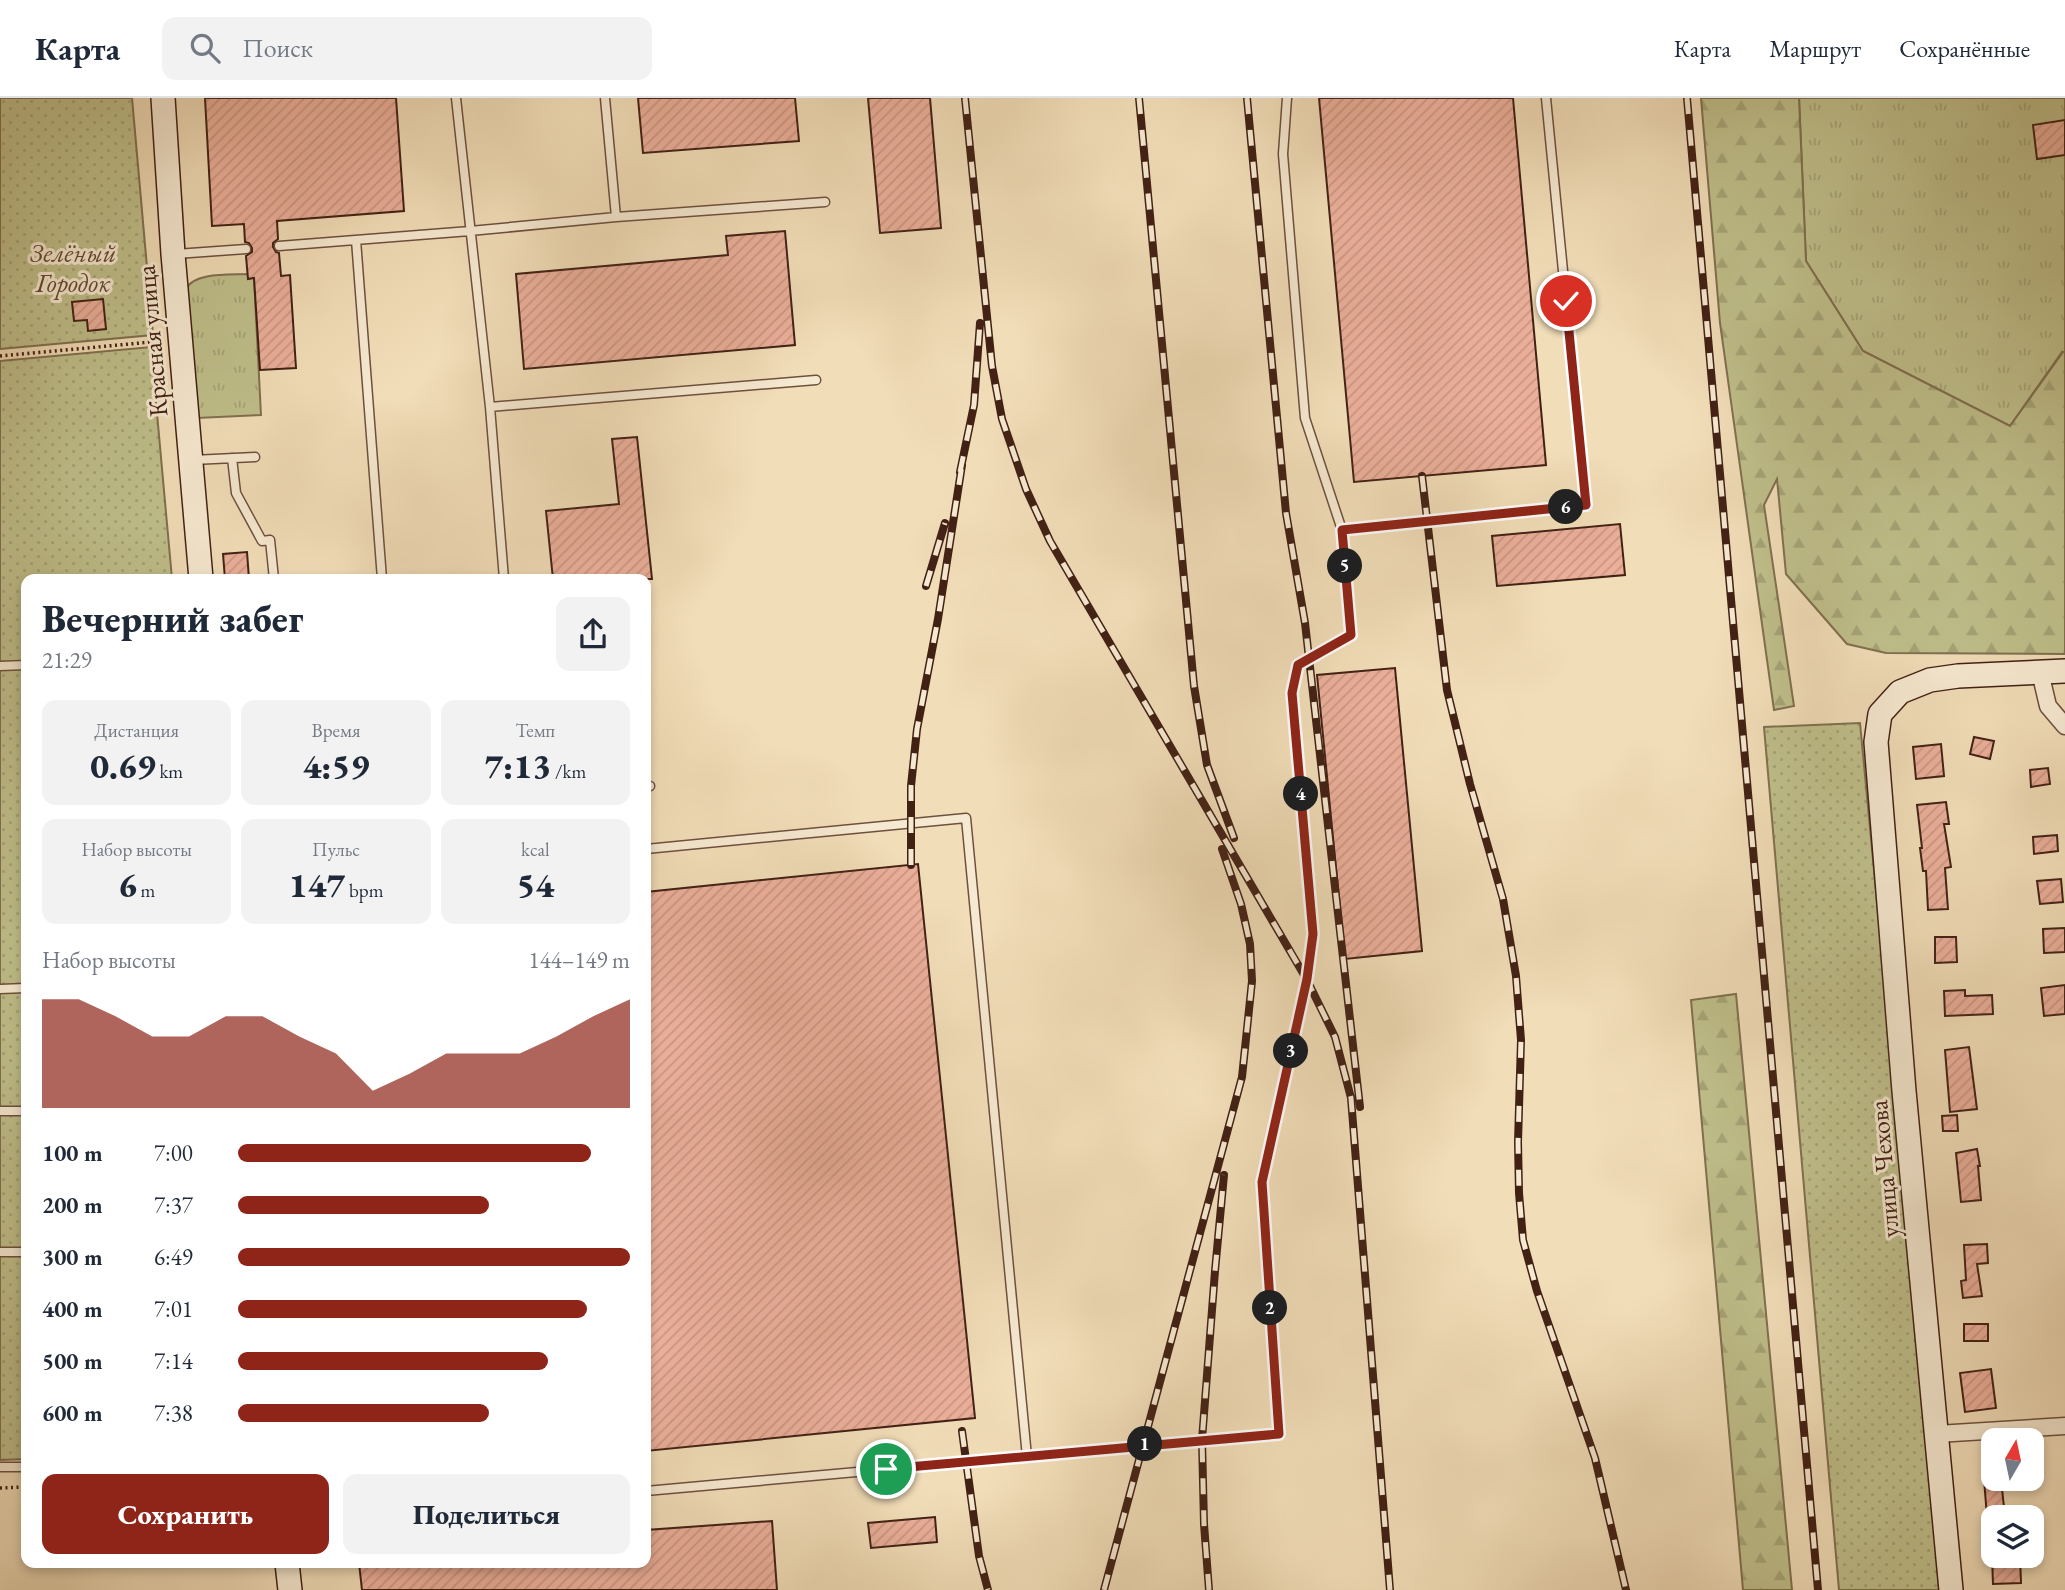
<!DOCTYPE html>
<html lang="ru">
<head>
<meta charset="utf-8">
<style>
  body { margin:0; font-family:"EB Garamond",serif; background:#f2f2f3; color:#1f2937; height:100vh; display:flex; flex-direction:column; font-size:26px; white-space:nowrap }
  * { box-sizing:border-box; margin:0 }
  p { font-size:23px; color:#747a83 }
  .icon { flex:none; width:38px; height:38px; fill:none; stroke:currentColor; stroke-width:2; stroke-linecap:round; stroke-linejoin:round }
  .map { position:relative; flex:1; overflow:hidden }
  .sheet { position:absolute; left:21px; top:476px; width:630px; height:994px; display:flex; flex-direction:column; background:#fff; border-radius:14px; box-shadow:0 4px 10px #0003 }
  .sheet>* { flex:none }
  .needle { width:46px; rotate:9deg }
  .fabs { position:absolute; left:1981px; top:1330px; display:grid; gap:14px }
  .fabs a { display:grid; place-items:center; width:63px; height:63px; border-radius:14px; background:#fff; box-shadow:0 4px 10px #0003; font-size:35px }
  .pin { position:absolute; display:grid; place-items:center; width:60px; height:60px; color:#fff; margin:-30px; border:4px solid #fff; border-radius:50%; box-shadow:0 2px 7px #0007 }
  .km { position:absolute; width:35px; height:35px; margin:-18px; border-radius:50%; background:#222; color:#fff; font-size:19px; line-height:35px; text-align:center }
  .round { display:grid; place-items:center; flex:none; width:74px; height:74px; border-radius:14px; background:#f2f2f3 }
  .head { display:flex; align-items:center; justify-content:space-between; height:119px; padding:0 21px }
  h1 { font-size:38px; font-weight:800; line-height:52px }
  .metrics { display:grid; grid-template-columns:repeat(3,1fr); gap:10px; height:119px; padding:7px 21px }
  .metrics div { display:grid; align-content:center; border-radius:14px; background:#f2f2f3; text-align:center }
  .metrics b { font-size:35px; font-weight:800 }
  .metrics small { font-size:19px; font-weight:400 }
  .metrics p { font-size:19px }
  .chart { height:196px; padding:14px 21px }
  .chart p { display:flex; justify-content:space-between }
  .chart svg { width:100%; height:126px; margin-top:7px; fill:#8f2418; opacity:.7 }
  .action { display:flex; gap:14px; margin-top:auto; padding:14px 21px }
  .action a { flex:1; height:80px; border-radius:14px; background:#8f2418; color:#fff; font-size:28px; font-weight:800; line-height:80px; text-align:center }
  .action a+a { background:#f2f2f3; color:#1f2937 }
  ul { padding:0 21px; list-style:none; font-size:23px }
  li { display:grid; grid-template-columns:112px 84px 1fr; align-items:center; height:52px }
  li i { height:18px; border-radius:9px; background:#8f2418 }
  header { display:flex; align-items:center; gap:42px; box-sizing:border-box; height:98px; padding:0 35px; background:#fff; border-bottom:2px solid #e0e1e3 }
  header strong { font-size:33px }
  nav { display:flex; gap:38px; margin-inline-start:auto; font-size:24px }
  .search { width:490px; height:63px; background:#f2f2f3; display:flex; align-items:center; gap:18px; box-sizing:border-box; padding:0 24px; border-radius:14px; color:#747a83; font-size:26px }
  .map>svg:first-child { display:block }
  .grass { fill:url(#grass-tufts); stroke:#807050; stroke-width:2 }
  .forest { fill:url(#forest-firs); stroke:#807050; stroke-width:2 }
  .garden { fill:url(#garden-dots); stroke:#807050; stroke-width:2 }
  .building { fill:url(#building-hatch); stroke:#422115; stroke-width:2 }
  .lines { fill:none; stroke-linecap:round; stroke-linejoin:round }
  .lane-casing { stroke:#6e503e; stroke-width:11 }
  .street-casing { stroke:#6e503e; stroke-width:19 }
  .secondary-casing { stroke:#422115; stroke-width:26 }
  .path { stroke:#422115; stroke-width:3.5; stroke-dasharray:2 3.5; stroke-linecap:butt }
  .lane { stroke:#f6e9d1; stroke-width:8 }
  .street { stroke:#f6e9d1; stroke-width:16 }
  .secondary { stroke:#f6e9d1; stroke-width:23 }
  .rail-casing { stroke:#422115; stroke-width:8 }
  .rail { stroke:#f6e9d1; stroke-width:5; stroke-dasharray:16; stroke-linecap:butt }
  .route-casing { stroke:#fff; stroke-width:14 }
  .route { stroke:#8f2418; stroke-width:9 }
  .labels { text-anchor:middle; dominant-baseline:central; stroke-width:6; stroke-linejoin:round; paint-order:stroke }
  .park-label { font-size:26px; font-style:italic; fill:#614832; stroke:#f6e9d1 }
  .street-label { font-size:26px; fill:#422115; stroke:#f6e9d1 }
</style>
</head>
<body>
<header>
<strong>Карта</strong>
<div class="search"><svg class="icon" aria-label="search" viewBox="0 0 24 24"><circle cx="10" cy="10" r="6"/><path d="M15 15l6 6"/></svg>Поиск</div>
<nav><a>Карта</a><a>Маршрут</a><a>Сохранённые</a></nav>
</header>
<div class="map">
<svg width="2065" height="1492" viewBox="0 0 2065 1492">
  <defs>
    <pattern id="grass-tufts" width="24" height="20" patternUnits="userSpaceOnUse" patternTransform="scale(1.75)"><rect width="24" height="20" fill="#bfbf8b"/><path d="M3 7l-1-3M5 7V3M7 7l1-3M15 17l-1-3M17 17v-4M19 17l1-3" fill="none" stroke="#a5a477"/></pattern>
    <pattern id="forest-firs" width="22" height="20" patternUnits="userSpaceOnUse" patternTransform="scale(1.75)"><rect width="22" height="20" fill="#bfbf8b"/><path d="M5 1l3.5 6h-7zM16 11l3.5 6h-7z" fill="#a5a477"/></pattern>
    <pattern id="garden-dots" width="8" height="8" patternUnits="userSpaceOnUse" patternTransform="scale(1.75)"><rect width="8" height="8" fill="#bfbf8b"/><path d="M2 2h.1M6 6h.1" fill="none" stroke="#a5a477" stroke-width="1.8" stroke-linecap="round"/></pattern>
    <pattern id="building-hatch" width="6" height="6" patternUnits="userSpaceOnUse" patternTransform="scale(1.75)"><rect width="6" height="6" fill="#ebaf9a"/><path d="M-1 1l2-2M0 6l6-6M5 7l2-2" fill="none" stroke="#cb9684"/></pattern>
  </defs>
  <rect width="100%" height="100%" fill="#f1ddb8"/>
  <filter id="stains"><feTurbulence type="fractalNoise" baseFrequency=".00286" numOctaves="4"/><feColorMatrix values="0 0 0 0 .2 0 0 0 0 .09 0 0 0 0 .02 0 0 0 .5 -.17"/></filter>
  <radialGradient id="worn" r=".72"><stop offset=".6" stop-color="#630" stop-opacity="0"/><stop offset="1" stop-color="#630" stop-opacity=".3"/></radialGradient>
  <path class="grass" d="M1799,0H2065V254H2062L2010,328L1863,253L1806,163Z
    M248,176L254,180L261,317L197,320L186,191C194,174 230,177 248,176Z"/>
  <path class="forest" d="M1701,0H1799L1806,163L1863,253L2010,328L2063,254H2065V556L1886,555L1847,546L1786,476L1777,381L1764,407L1794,608L1774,612L1720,225Z
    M1736,896L1792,1492H1743L1691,902Z"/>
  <path class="garden" d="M0,0H132L153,237L0,251Z
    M151,249L172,481H26V1361L0,1362V263Z
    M1860,625L1926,1318L1939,1492H1839L1764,629Z"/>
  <path class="building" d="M205,0H396L404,113L277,123L278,141L273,145V149L276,154L279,155L281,178L290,177L296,270L260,272L254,180L248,181L246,158L252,154V150L249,145L245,144L244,126L212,128Z
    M638,0H795L799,43L643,55Z
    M868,0H930L941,130L880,135Z
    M1319,0H1513L1546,367L1354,384Z
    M2065,22V57L2037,61L2033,27Z
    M785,133L795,247L524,271L516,176L728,157L726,138Z
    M103,201L106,231L88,233L87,222L74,223L72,204Z
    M637,339L652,481H553L546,413L619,406L612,341Z
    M1620,426L1625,477L1497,488L1492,438Z
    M247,454L249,481H225L223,456Z
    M1395,570L1422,853L1345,861L1317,577Z
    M1974,639L1994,643L1990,661L1970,656Z
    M1941,646L1944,678L1916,681L1913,649Z
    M2048,670L2050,686L2031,689L2030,672Z
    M1946,704L1949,726H1944L1951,769L1945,770L1948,811L1928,812L1926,773H1923L1920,750H1922L1917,707Z
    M2057,737L2058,753L2034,756L2033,739Z
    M918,766L975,1320L646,1353V794Z
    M2061,781L2063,804L2040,806L2037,783Z
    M2065,830V854L2044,855L2043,831Z
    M1935,839H1956L1957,864L1935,865Z
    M2065,887V916L2044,918L2041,890Z
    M1965,892V898L1992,897L1993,916L1945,918L1944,893Z
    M1969,949L1977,1011L1950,1014L1945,952Z
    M1957,1017L1958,1033H1943L1942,1018Z
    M1977,1051L1980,1068H1978L1981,1102L1961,1104L1956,1055Z
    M1987,1146L1988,1165L1977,1166L1982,1198L1963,1200L1961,1183L1966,1182L1964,1147Z
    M1964,1226H1988V1243H1964Z
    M1991,1271L1996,1310L1965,1314L1960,1275Z
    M1984,1381H2001L2005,1419H1987Z
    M935,1419L937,1444L871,1450L868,1425Z
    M772,1423L777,1492H362L359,1465H646V1432Z
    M1992,1458H2020L2021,1485L1993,1486Z"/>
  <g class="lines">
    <defs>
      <path id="lane" d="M456,0L490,309L504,481
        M605,0L616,119
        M1287,0L1283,56L1305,320L1342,432
        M356,142L382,481
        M279,148L470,133L616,119L825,104
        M176,156L246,151
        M490,309L816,282
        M232,360L236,395L262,443L270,442L274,481
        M193,362L255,359
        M0,568L26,567
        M646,688H650
        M646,751L966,720L1027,1359
        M0,891L26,890
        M0,1013H26
        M0,1154H26
        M0,1369H26
        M646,1393L1279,1336L1262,1084L1307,882L1313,836L1292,595L1298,567L1351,537L1342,432L1586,407L1546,0"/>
      <path id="street" d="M2040,574L2048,608L2065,628
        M1937,1336L2065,1328"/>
      <path id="secondary" d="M163,0L173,156L201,481
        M287,1465L290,1492
        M1951,1492L1904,993L1876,644L1880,616L1900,594L1930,582L1958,578L2065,573"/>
    </defs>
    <use href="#lane" class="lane-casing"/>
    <use href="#street" class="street-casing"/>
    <use href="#secondary" class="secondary-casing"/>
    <path class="path" d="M0,258L162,243
      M0,1390L26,1389"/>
    <use href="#lane" class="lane"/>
    <use href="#street" class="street"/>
    <use href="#secondary" class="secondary"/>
    <defs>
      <path id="rail" d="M965,0L992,268L1002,321L1026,391L1050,443L1307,882L1335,939L1351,1000L1390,1492
        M1139,0L1194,588L1207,667L1234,740
        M1247,0L1286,415L1305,525L1360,1009
        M1687,0L1818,1492
        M960,374L974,307L980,225
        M1422,378L1447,592L1470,686L1503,801L1516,878L1521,942L1518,1044L1519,1095L1523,1142L1537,1193L1595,1360L1626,1492
        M926,488L945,425
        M911,767V688L917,631L938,521L962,367
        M962,1333L979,1458L988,1492
        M1104,1492L1242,979L1252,883L1250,846L1241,806L1222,751
        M1209,1492L1204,1426L1202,1342L1215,1173L1224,1077"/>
    </defs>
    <use href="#rail" class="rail-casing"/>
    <use href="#rail" class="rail"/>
  </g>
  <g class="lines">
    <defs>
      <path id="route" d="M886,1371L1279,1336L1262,1084L1307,881L1313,836L1292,595L1298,567L1351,537L1342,432L1586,407L1566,203"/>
    </defs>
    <use href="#route" class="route-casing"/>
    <use href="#route" class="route"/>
  </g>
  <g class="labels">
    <g class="park-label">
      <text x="73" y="155">Зелёный<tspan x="73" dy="30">Городок</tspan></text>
    </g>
    <g class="street-label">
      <text transform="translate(152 243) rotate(-95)">Красная улица</text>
      <text transform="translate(1884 1071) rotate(-95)">улица Чехова</text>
    </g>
  </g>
  <rect width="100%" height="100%" filter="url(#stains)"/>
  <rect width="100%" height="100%" fill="url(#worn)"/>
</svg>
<div class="fabs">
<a><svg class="needle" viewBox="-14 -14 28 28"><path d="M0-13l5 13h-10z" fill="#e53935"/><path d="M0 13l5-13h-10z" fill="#747a83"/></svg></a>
<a><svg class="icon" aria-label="layers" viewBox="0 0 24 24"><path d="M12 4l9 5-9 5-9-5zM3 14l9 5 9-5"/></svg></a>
</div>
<div class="pin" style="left:886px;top:1371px;background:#1e9e55"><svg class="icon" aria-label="arrive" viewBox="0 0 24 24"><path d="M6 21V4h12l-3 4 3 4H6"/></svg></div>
<div class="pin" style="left:1566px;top:203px;background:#d93025"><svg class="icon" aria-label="check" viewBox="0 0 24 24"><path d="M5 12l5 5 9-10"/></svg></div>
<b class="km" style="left:1145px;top:1346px">1</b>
<b class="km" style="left:1270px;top:1210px">2</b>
<b class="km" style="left:1291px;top:953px">3</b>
<b class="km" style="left:1301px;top:696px">4</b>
<b class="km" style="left:1345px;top:468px">5</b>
<b class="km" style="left:1566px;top:409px">6</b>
<section class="sheet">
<div class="head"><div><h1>Вечерний забег</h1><p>21:29</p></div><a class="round"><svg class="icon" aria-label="share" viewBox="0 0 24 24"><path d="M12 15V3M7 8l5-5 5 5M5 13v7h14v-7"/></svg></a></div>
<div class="metrics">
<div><p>Дистанция</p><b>0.69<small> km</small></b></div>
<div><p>Время</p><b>4:59</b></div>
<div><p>Темп</p><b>7:13<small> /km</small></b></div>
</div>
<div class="metrics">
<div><p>Набор высоты</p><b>6<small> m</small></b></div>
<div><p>Пульс</p><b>147<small> bpm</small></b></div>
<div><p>kcal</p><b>54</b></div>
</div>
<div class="chart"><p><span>Набор высоты</span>144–149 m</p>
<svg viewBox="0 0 160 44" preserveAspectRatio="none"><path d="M0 44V6L10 6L20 12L30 19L40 19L50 12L60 12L70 19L80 25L90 38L100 32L110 25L120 25L130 25L140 19L150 12L160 6V44z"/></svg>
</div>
<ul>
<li><b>100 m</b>7:00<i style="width:90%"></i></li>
<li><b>200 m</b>7:37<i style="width:64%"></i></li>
<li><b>300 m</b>6:49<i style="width:100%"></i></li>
<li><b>400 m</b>7:01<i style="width:89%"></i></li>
<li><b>500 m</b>7:14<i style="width:79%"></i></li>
<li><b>600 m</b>7:38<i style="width:64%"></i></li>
</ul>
<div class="action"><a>Сохранить</a><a>Поделиться</a></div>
</section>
</div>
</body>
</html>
